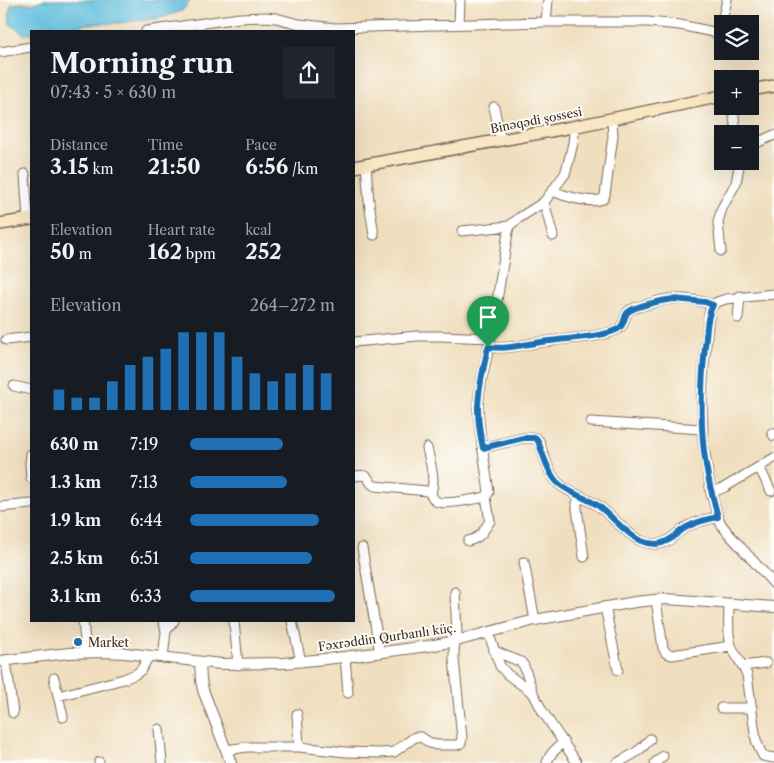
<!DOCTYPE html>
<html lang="en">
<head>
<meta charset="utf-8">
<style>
  body { margin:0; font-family:"Libre Caslon Text",serif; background:#20242c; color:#f1f3f6; height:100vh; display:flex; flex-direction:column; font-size:19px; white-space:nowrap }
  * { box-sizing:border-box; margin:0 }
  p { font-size:16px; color:#9ea1a6 }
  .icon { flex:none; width:28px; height:28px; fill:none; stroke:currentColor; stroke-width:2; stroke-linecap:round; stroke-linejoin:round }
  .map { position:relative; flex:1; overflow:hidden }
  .drawer { position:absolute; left:30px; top:30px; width:325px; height:592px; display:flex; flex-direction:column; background:#171b24; border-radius:0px; box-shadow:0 5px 20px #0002 }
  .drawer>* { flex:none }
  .buttons { position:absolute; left:714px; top:15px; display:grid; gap:10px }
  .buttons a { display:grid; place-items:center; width:45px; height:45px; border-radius:0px; background:#171b24; box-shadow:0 5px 20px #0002; font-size:25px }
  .pin { position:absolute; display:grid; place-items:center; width:42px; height:42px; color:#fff; margin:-51px -21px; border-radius:50% 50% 50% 0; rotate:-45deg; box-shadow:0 0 5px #0007 }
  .pin .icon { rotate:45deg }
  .round { display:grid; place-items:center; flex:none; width:52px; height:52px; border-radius:0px; background:#20242c }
  .summary { display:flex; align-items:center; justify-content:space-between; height:85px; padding:0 20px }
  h1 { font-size:28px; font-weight:700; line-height:38px }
  .metrics { display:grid; grid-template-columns:repeat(3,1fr); gap:8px; height:85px; padding:5px 20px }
  .metrics div { display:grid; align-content:center }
  .metrics b { font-size:21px; font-weight:700 }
  .metrics small { font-size:14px; font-weight:400 }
  .metrics p { font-size:14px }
  .chart { height:140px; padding:10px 20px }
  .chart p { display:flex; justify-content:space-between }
  .chart svg { width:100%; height:90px; margin-top:5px; stroke:#1f6fb2; stroke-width:6 }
  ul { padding:0 20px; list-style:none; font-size:16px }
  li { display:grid; grid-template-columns:80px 60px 1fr; align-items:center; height:38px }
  li i { height:12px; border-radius:6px; background:#1f6fb2 }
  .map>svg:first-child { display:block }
  .water { fill:#60bfde; stroke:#4e747e }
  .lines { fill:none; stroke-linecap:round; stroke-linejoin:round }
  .minor-casing { stroke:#7a6956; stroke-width:11 }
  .tertiary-casing { stroke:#7a6956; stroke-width:12 }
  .secondary-casing { stroke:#7a6956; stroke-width:14 }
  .minor { stroke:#fff; stroke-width:9 }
  .tertiary { stroke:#fff; stroke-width:10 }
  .secondary { stroke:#f9e7c3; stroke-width:11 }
  .route-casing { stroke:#fff; stroke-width:10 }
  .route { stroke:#1f6fb2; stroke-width:6 }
  .poi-dot { fill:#1f6fb2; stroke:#fdfcf7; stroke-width:2 }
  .labels { text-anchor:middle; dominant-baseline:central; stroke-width:4; stroke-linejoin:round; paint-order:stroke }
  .street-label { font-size:12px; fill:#3b2a1e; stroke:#fdfcf7 }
  .poi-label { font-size:12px; fill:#3b2a1e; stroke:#fdfcf7; text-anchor:start }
</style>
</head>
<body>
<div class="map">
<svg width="774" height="763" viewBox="0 0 774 763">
  <rect width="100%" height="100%" fill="#fdfcf7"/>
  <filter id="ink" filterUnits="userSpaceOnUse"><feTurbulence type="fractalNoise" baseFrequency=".02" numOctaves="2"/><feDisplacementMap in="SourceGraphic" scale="10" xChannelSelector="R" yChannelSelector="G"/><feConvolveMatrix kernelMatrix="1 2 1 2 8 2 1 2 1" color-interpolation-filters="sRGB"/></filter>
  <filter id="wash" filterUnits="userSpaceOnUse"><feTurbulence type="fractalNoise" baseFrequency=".0096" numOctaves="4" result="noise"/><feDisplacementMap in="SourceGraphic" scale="20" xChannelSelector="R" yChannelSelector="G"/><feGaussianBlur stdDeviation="1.12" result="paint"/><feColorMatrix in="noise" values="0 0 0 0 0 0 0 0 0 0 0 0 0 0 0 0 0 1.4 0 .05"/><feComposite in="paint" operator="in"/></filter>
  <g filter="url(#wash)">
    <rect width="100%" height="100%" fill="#f0dfbf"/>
    <path class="water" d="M42,0H190V1L182,11L161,18L119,23L87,24L59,31H31V34H24L10,24L9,13L11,5L20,3L32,4Z"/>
  </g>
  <g filter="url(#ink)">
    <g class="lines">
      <defs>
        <path id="minor" d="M546,22L548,0
          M459,24L460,0
          M146,31L240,18L265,17L276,18L299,24L335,28L546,22H648L680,25L713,32L718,29L721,25L727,0
          M0,52L31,47
          M733,106L736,134
          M494,107L501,141
          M750,146L774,135
          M366,165L369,202L374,235
          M25,174L28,220
          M552,191C565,196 590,204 603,199L605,195L613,136L612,119
          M544,202L553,236
          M462,231L509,226
          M721,251L718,222L722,208L736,183L740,161
          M774,294L726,299L717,302L713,305L710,310L708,323L704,365L702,396L703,441L711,493L718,517L721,524L728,533L774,584
          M738,318L740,296
          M6,340L31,337
          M354,342L417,336H440L491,338
          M488,347C509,350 529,343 550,341C569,338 601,338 618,329C626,325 623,315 630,310C634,308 640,307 645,305C651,304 657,301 663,300C677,297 700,300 713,305
          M14,386L31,390
          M591,422L702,429
          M772,433L774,436
          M427,448C430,463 436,479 431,493
          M483,448L523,438H536L539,441C543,453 548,473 557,482C568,493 584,497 597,505C613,516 624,533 641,541C646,543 651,544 656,544C670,544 677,531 688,526C698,521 708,519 718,517
          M31,454L30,463L31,478
          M759,467L771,491
          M354,476C358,476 365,474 368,478C371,482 370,484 375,486L427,491C434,495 432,501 438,502C447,505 475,499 486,497L489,492L480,431L478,410L479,396L482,378L491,338L509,226L519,218L544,202L565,174L568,164L573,143L574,135L572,127
          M711,493L725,487L774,458
          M581,496L577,503V509L584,557
          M0,507L31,504
          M468,541C482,537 482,532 490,521L486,497
          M362,548L380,653
          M524,562L535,620
          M656,600L663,648L666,653L672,655L731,646
          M729,604C729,617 727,633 731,645C735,655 743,665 747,675L756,740L759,748L763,756L774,758
          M605,607L618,670
          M83,621L86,652
          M163,621L166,631L163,658
          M234,621L238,665
          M292,621L301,662
          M166,631L174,621
          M488,632L500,666L507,674L533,693L543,712L577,763
          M494,651L521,662L524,666L533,693
          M345,657L348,693
          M6,661L13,713
          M743,666L766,663
          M54,678L63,717
          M58,696L124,679L136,674L141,670L149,656
          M721,708H752
          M297,714L299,747
          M159,729L162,763
          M226,750L247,747H299L346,752L380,753L394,752L415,737H421L430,743L436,745H457L461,743L462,738L454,659V649L457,635L455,592
          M99,762V763
          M547,763C549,754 557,748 564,742
          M617,763C630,756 641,751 650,739
          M655,763L663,756"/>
        <path id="tertiary" d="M0,661L69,653L103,652L125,653L221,664L284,663L345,657L428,646L456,641L535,620L635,602L664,599L681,600L774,607
          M200,662L201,680L203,690L231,763"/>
        <path id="secondary" d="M750,90L774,86
          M354,167L572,127L722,96
          M0,224L31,219"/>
      </defs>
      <use href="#minor" class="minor-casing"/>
      <use href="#tertiary" class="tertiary-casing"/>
      <use href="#secondary" class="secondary-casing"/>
      <use href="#minor" class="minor"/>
      <use href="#tertiary" class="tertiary"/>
      <use href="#secondary" class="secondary"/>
    </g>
  </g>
  <g class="lines" filter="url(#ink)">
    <defs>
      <path id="route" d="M674,299L705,302L713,305C706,317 707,333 705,346C702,377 700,410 703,442C705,467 711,492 718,517C708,519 698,521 689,526C677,531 670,544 656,544C651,544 646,543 641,541C624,533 613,516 597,505C585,497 568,493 557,482C548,473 543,454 538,441L536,438H523L483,448C480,435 478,422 478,409C478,388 484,367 488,347C509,350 529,343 549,341C569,338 600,338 618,329C625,325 623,319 627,313C633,306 665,300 674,299Z"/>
    </defs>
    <use href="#route" class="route-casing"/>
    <use href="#route" class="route"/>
  </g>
  <circle class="poi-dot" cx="78" cy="642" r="5"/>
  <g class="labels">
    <g class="street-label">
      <text transform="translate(536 120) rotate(-11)">Binəqədi şossesi</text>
      <text transform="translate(387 637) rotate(-8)">Fəxrəddin Qurbanlı küç.</text>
    </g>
    <g class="poi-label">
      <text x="88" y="642">Market</text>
    </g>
  </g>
</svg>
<div class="buttons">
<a><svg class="icon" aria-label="layers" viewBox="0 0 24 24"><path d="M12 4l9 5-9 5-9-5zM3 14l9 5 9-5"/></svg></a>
<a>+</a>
<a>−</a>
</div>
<div class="pin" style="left:488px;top:347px;background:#1e9e55"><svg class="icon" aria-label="arrive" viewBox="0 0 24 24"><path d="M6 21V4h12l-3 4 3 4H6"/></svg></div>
<section class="drawer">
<div class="summary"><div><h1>Morning run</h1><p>07:43 · 5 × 630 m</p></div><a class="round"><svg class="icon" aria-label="share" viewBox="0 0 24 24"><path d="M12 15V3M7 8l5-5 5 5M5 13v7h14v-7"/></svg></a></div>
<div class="metrics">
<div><p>Distance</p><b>3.15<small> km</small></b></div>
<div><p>Time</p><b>21:50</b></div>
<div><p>Pace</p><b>6:56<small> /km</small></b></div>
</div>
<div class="metrics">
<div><p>Elevation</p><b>50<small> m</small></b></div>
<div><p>Heart rate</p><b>162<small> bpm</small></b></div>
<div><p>kcal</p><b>252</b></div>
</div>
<div class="chart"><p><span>Elevation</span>264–272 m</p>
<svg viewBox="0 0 160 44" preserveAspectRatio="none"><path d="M5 44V34M15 44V38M25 44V38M35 44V30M45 44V22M55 44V18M65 44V14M75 44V6M85 44V6M95 44V6M105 44V18M115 44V26M125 44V30M135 44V26M145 44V22M155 44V26"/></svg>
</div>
<ul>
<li><b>630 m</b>7:19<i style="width:64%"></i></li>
<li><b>1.3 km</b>7:13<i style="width:67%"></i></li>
<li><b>1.9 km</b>6:44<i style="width:89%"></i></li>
<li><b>2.5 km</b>6:51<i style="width:84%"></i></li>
<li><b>3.1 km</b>6:33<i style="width:100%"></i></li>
</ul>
</section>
</div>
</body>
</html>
